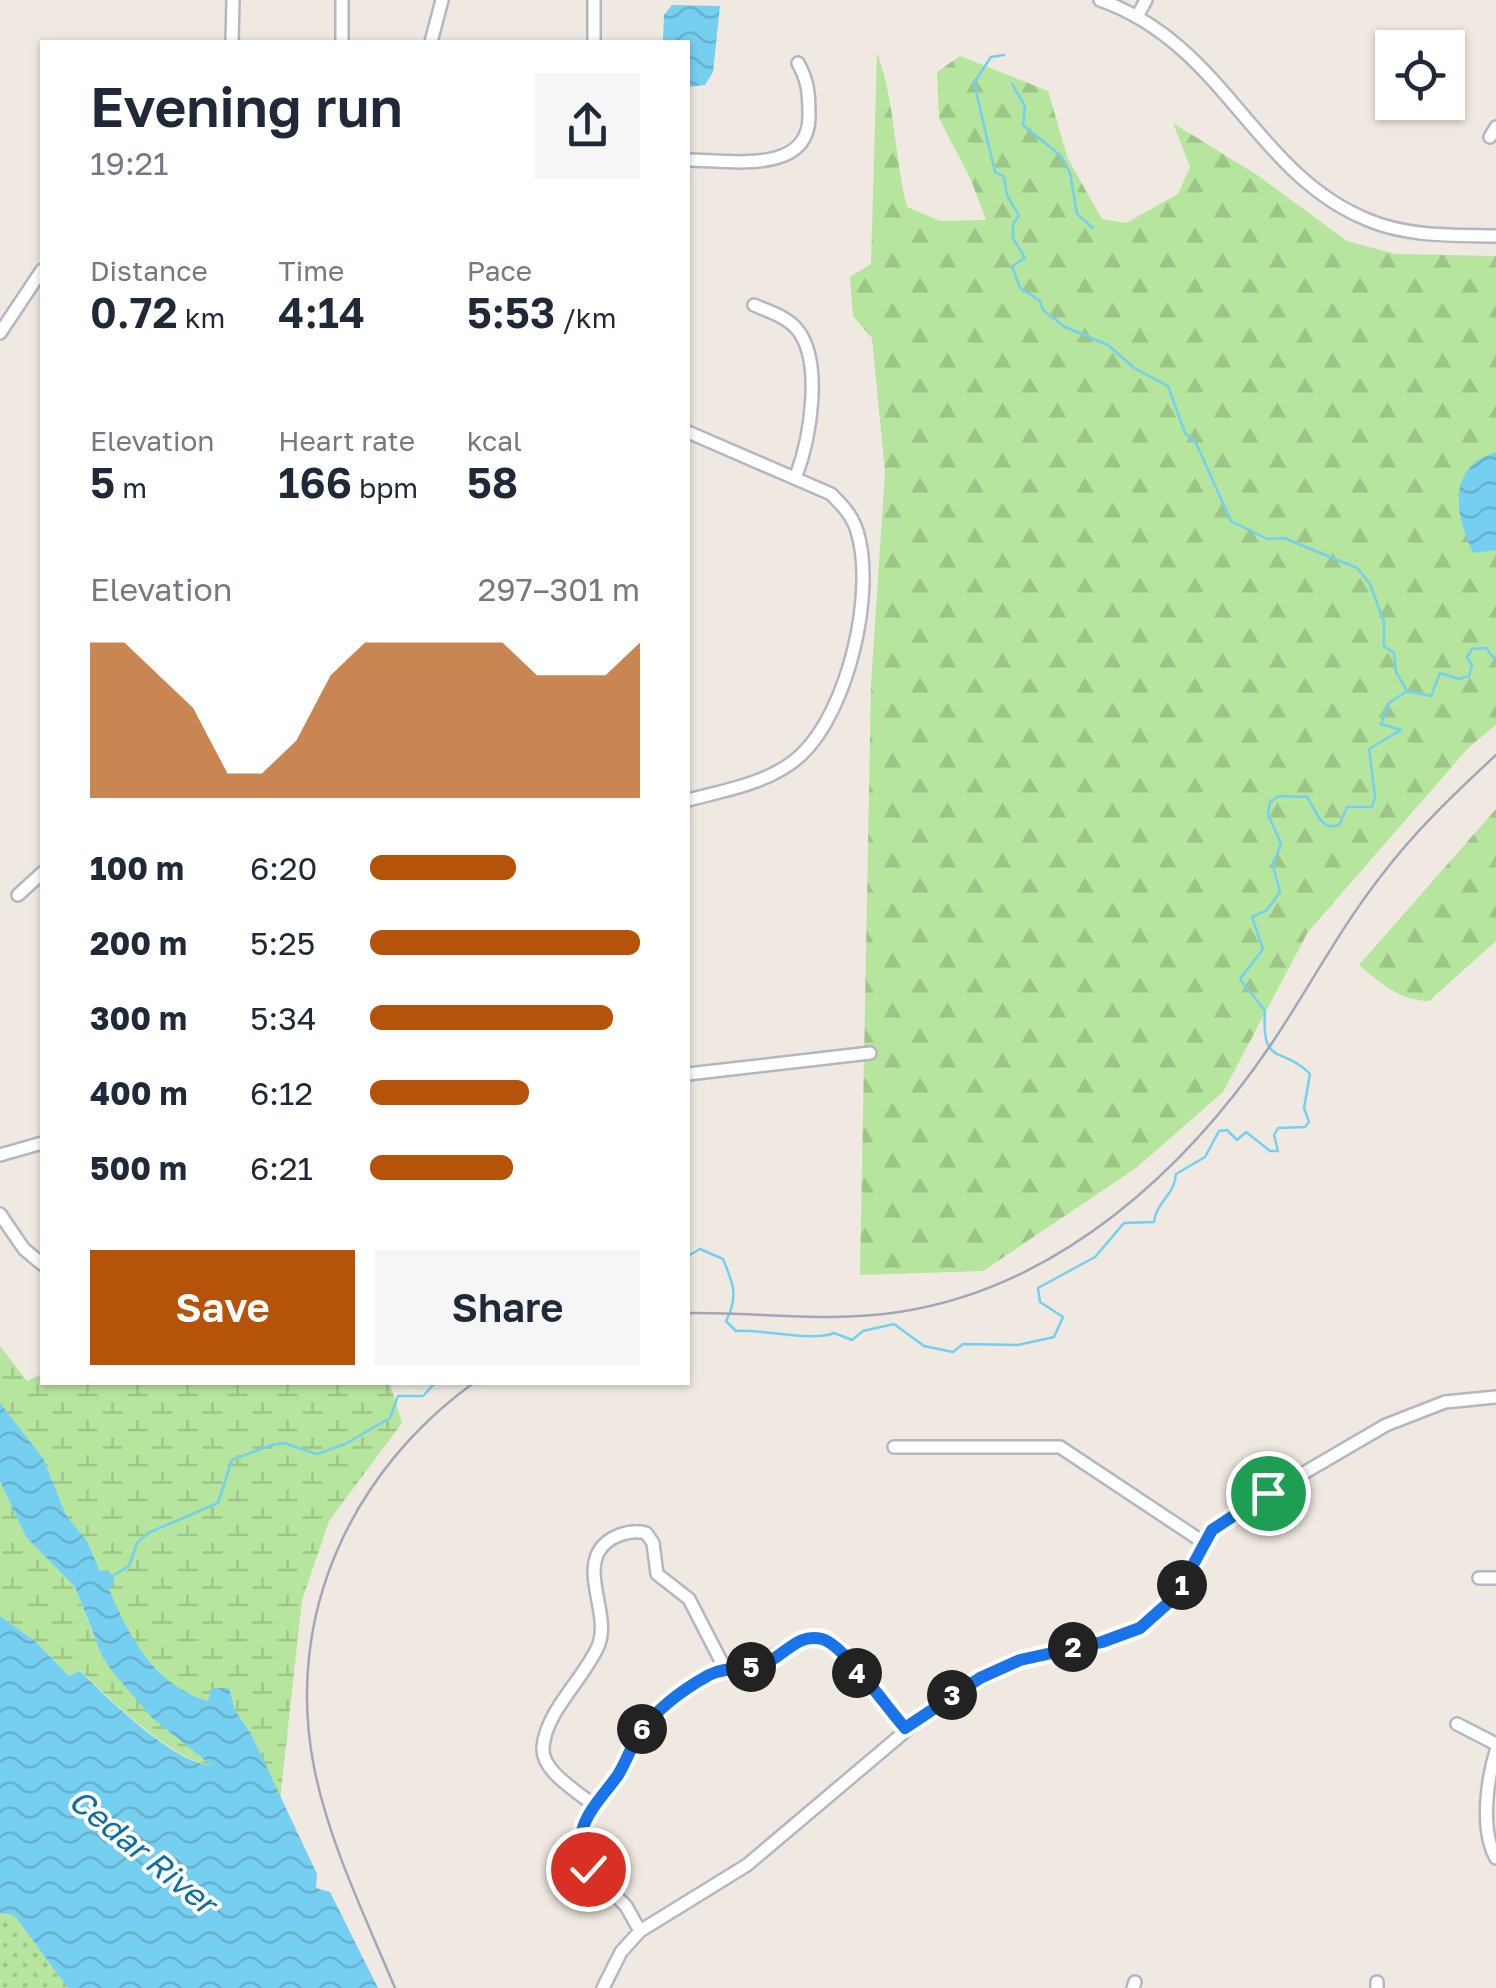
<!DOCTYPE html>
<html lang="en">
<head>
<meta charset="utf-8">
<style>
  body { margin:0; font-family:"Golos Text",sans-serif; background:#f6f6f7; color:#1f2937; height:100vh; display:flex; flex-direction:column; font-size:38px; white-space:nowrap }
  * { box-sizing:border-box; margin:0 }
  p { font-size:32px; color:#747a83 }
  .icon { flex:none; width:55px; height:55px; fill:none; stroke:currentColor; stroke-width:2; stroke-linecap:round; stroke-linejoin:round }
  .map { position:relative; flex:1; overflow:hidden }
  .details { position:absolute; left:40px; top:40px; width:650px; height:1345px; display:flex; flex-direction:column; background:#fff; border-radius:0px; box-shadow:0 2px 8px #0004 }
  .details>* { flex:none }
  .fabs { position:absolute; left:1375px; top:30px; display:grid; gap:20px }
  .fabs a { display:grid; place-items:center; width:90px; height:90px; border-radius:0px; background:#fff; box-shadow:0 2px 8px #0004; font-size:50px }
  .pin { position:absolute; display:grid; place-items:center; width:85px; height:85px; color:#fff; margin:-42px; border:5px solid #fff; border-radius:50%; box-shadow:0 2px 10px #0007 }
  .km { position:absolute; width:50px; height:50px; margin:-25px; border-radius:50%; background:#222; color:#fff; font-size:28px; line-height:50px; text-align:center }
  .round { display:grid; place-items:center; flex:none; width:105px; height:105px; border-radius:0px; background:#f6f6f7 }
  .overview { display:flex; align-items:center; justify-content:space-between; height:170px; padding:0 50px }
  h1 { font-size:55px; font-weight:600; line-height:75px }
  .figures { display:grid; grid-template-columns:repeat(3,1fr); gap:15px; height:170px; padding:10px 50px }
  .figures div { display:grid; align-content:center }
  .figures b { font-size:42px; font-weight:600 }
  .figures small { font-size:28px; font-weight:400 }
  .figures p { font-size:28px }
  .chart { height:280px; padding:20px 50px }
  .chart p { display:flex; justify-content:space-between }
  .chart svg { width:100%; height:180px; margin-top:10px; fill:#b45309; opacity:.7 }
  .button { display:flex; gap:20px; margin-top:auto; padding:20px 50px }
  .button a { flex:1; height:115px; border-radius:0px; background:#b45309; color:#fff; font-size:40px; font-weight:600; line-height:115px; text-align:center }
  .button a+a { background:#f6f6f7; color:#1f2937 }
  ul { padding:0 50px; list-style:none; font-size:32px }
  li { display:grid; grid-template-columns:160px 120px 1fr; align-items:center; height:75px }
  li i { height:25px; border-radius:12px; background:#b45309 }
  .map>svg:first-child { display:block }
  .forest { fill:url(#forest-firs) }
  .wetland { fill:url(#wetland-marsh) }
  .park { fill:url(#park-dots) }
  .water { fill:url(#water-waves) }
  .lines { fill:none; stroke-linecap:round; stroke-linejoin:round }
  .stream { stroke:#75cff0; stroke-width:2.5 }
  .minor-casing { stroke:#b4b7c1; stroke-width:16 }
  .minor { stroke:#fff; stroke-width:11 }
  .rail { stroke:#a3a6b8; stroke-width:2.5 }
  .route-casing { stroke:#fff; stroke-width:20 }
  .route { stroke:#1a73e8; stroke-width:12 }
  .labels { text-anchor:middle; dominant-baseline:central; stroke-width:8; stroke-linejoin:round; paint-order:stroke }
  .water-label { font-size:32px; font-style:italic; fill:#0d6fa3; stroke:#fff }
</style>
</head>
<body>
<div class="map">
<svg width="1496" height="1988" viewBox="0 0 1496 1988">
  <defs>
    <pattern id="forest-firs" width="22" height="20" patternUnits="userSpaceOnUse" patternTransform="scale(2.5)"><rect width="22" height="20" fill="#b6e59e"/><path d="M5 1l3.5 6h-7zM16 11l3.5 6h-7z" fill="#9dc588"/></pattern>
    <pattern id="wetland-marsh" width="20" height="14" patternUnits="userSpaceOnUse" patternTransform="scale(2.5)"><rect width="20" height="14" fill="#b6e59e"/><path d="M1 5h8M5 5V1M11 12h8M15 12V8" fill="none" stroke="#9dc588"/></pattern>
    <pattern id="park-dots" width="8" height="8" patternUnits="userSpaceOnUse" patternTransform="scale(2.5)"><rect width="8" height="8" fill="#b6e59e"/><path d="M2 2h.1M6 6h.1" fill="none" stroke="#9dc588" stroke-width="1.8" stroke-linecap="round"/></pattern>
    <pattern id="water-waves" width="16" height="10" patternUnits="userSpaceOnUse" patternTransform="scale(2.5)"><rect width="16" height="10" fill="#75cff0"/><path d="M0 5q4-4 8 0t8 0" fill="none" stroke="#66b2ce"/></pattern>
  </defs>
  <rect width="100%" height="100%" fill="#efe9e1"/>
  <path class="forest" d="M877,52C895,102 894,155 907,207L940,221L986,220L971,180L939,118L937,72L960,56L1048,91L1068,159L1102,219L1126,223L1178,194L1190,167L1173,123L1257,175L1347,241L1395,254L1496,256V725L1469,747L1308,932L1223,1092L1136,1168L983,1271L860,1275L871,685L885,472L872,338L853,316L850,277L871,264Z
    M1496,809V941L1429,1001C1399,1000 1382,984 1359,965Z"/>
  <path class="wetland" d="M0,1346L27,1381L42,1374V1382L390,1383L402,1423L329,1521L302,1600L280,1800L251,1734L235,1710L229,1688L208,1702L172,1686L131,1641L87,1541L66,1515L43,1458L0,1403Z
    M0,1481L26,1537L75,1587L93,1635L152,1718L213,1766C175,1762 109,1699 81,1671L69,1676L36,1642L0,1616Z"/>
  <path class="park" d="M0,1913L14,1915L68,1988H0Z"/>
  <path class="water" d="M672,5L720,6L713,72L705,85L688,87V42H663L664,15Z
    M1496,452V550L1473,553C1456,516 1445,468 1496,452Z
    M0,1403L43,1458L66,1515L87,1541L100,1571L108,1570L115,1581L109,1589C129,1637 155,1686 208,1701L212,1688H229L235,1710L251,1734L317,1874L316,1888L330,1892L378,1988H68L14,1915L0,1913V1616L36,1642L69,1676L80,1671C106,1697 176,1765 211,1765L152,1718L112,1671L102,1656L75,1587L26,1537L0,1481Z"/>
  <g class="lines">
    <path class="stream" d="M1004,55L991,57L974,83L995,172L1004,177L1007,195L1019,216L1013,224V238L1025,258L1012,266L1020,288L1040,301L1043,310L1065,327L1108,345L1134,368L1168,386L1185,433L1196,443L1231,521L1267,539L1284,538L1357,568L1370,584L1384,622V646L1394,653L1396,672L1406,689
      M1012,84L1025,106L1023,125L1061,156L1070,173L1077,214L1093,228
      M688,1256L700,1249L723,1259C733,1283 739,1296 726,1321L736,1331C763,1329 814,1342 834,1333L852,1340L863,1331L894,1324L924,1346L953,1352L963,1344L1018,1345L1054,1337L1063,1317L1040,1302L1038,1288L1095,1257L1124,1223L1154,1222C1156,1202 1175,1195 1176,1174L1205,1157L1219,1131L1227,1130L1237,1140L1246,1132L1270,1151H1278L1274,1135L1278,1128L1305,1127L1309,1122L1304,1108L1310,1074C1282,1045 1261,1068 1265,1011L1240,979L1263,949L1252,917L1267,910L1280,892L1273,866L1281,843L1268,815L1270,802L1279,796L1307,797C1316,809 1320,832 1339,825L1347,807H1372L1375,797L1369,749L1401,730L1381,724L1389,703L1407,691L1431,696L1440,673L1459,679L1469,676L1472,665L1467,657L1472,649L1486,648L1496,661
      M109,1578L129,1566L137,1543L148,1533L218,1503L232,1460L271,1445L284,1443L317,1454L345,1444L390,1418L398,1396H423L436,1382"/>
    <defs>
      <path id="minor" d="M1100,0C1225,44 1254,174 1368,220C1408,237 1453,235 1496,236
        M1138,15L1146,0
        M232,42L233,0
        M342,42V0
        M431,42L442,0
        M594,42V0
        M1490,137L1496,127
        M688,160C728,160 810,176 809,115C809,93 808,81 798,63
        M754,305C768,311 785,316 796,328C824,360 810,439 796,476
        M0,333L42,270
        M688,432L831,494C842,505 852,515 857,531C876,592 848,711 801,755C771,783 726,790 688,800
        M18,895L42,873
        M688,1074L870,1053
        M0,1155L42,1143
        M0,1214L24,1249L42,1264
        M894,1447H1060L1203,1542
        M1479,1578H1496
        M1457,1724L1496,1744
        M1496,1751C1487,1780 1480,1830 1496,1858
        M592,1804C576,1790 541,1771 543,1747C546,1710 586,1677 599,1644C609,1615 584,1577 599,1551C608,1536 630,1529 646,1533L653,1543L657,1574L689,1599L724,1667
        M640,1931L626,1906L588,1869L580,1844L592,1804L615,1780L640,1732L668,1700L724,1667L758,1666L792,1644L816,1638L838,1646L905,1728
        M603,1988L621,1952L640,1931L747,1865L940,1702L1019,1660L1102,1642L1140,1628L1175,1596L1203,1542L1225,1519L1386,1425L1445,1402L1496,1397
        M1133,1988L1135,1982
        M1377,1988V1982"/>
    </defs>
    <use href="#minor" class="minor-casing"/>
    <use href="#minor" class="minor"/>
    <path class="rail" d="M688,1313C758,1312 829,1323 899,1312C1058,1288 1187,1170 1274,1040C1310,986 1341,927 1381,876C1415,831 1455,793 1496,755
      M395,1988C365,1916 329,1843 314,1767C284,1615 352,1470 475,1382"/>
  </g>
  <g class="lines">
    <defs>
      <path id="route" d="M588,1869C567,1828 596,1806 618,1775C626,1762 631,1747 639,1734C657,1708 682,1690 709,1675C728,1665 748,1672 768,1662C787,1653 798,1633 822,1639C843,1644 887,1708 905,1728L980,1678L1020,1660L1102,1642L1140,1628L1176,1596L1212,1530L1268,1493"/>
    </defs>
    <use href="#route" class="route-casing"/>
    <use href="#route" class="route"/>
  </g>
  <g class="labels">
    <g class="water-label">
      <text transform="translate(143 1851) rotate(39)">Cedar River</text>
    </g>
  </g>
</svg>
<div class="fabs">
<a><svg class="icon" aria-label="locate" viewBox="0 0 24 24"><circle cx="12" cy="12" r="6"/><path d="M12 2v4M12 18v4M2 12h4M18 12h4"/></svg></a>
</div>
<div class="pin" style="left:1268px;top:1493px;background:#1e9e55"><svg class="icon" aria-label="arrive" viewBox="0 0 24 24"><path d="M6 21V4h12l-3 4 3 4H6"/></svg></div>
<div class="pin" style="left:588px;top:1869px;background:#d93025"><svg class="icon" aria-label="check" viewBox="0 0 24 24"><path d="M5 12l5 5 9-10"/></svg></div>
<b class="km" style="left:1182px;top:1585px">1</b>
<b class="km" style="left:1073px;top:1647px">2</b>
<b class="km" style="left:952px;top:1695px">3</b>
<b class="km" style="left:857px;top:1673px">4</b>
<b class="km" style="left:751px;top:1667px">5</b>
<b class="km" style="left:642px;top:1729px">6</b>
<section class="details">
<div class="overview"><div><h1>Evening run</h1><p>19:21</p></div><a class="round"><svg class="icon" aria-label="share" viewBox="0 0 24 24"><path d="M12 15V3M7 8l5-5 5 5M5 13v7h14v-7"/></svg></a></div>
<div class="figures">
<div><p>Distance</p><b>0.72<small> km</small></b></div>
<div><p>Time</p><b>4:14</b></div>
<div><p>Pace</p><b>5:53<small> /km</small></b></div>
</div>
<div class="figures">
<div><p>Elevation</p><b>5<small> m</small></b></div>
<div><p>Heart rate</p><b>166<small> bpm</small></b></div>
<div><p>kcal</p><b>58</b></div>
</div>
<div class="chart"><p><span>Elevation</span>297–301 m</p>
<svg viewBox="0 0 160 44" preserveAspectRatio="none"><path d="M0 44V6L10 6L20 14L30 22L40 38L50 38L60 30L70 14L80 6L90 6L100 6L110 6L120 6L130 14L140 14L150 14L160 6V44z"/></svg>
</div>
<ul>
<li><b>100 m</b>6:20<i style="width:54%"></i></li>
<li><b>200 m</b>5:25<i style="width:100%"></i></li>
<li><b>300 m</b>5:34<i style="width:90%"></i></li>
<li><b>400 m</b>6:12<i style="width:59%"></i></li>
<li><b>500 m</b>6:21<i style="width:53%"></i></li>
</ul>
<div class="button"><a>Save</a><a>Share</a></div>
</section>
</div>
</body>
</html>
